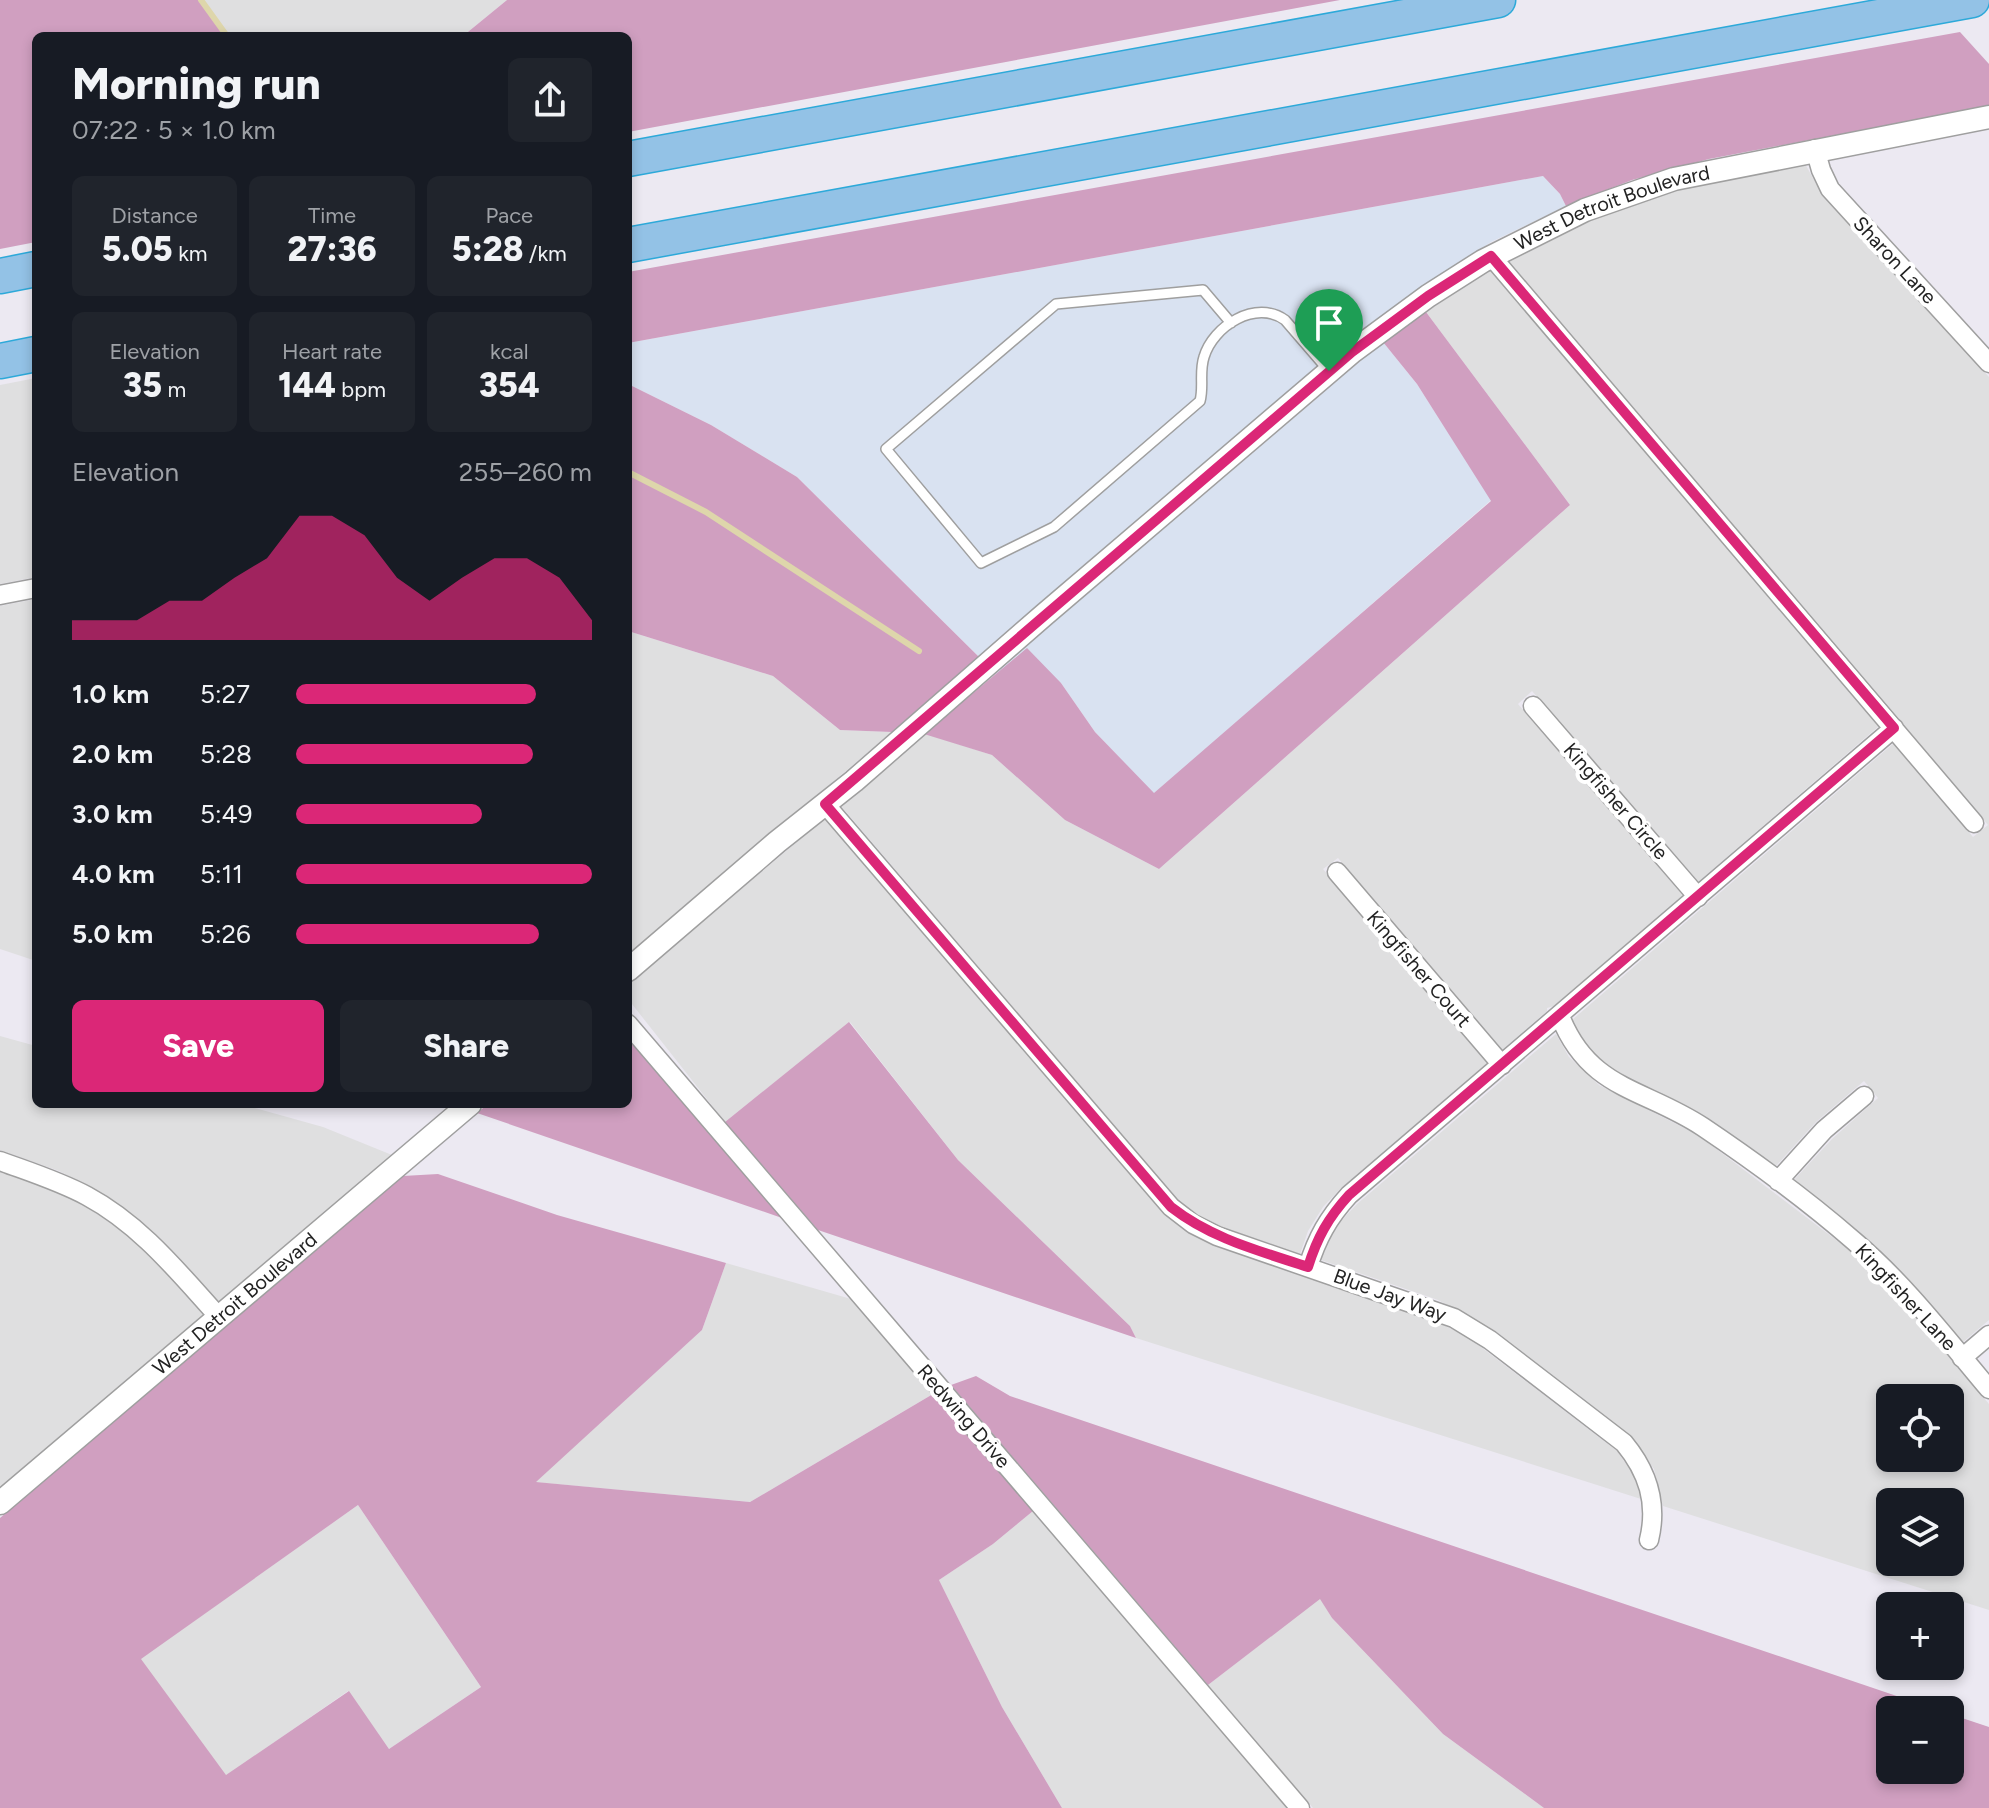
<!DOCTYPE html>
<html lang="en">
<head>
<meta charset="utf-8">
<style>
  body { margin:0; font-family:Figtree,sans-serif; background:#20242c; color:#f1f3f6; height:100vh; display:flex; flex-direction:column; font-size:30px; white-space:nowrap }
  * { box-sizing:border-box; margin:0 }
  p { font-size:26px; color:#9ea1a6 }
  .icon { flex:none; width:44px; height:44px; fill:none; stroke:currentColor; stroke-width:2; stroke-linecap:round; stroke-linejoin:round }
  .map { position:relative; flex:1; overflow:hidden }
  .sheet { position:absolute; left:32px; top:32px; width:600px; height:1076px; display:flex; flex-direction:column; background:#171b24; border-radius:12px; box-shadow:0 4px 12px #0003 }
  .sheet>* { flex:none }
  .controls { position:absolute; left:1876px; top:1384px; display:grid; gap:16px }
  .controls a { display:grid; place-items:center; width:88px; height:88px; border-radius:12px; background:#171b24; box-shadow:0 4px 12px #0003; font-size:40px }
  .pin { position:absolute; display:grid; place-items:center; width:68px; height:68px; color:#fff; margin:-82px -34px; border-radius:50% 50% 50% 0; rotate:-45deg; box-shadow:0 0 8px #0007 }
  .pin .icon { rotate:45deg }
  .round { display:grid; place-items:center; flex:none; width:84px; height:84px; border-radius:12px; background:#20242c }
  .head { display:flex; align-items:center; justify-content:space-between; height:136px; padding:0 40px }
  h1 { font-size:44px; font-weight:800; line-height:60px }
  .figures { display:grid; grid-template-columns:repeat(3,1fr); gap:12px; height:136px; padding:8px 40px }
  .figures div { display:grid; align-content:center; border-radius:12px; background:#20242c; text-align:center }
  .figures b { font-size:34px; font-weight:800 }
  .figures small { font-size:22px; font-weight:400 }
  .figures p { font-size:22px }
  .chart { height:224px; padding:16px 40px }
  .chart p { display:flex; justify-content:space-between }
  .chart svg { width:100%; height:144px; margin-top:8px; fill:#db2777; opacity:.7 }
  .cta { display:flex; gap:16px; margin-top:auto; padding:16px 40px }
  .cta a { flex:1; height:92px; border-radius:12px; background:#db2777; color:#fff; font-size:32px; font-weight:800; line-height:92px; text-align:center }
  .cta a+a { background:#20242c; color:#f1f3f6 }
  ul { padding:0 40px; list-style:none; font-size:26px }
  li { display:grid; grid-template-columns:128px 96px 1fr; align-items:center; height:60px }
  li i { height:20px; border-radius:10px; background:#db2777 }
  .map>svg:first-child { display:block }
  .residential { fill:#dfdfe0; fill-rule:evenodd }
  .commercial { fill:#d9e2f1 }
  .forest { fill:#d09fc0; fill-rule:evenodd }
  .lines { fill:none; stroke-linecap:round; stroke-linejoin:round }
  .stream { stroke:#ded6ab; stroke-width:6 }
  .service-casing { stroke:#9f9f9f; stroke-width:12 }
  .minor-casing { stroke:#9f9f9f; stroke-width:21 }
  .tertiary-casing { stroke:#9f9f9f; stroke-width:25 }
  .motorway-casing { stroke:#2da9d9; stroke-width:37 }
  .service { stroke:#fff; stroke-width:9 }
  .minor { stroke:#fff; stroke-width:18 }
  .tertiary { stroke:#fff; stroke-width:22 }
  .motorway { stroke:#93c2e6; stroke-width:34 }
  .route-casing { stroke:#fff; stroke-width:16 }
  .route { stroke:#db2777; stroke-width:10 }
  .labels { text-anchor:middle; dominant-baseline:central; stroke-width:8; stroke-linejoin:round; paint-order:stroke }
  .street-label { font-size:20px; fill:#222; stroke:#fff }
</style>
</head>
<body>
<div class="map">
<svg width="1989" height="1808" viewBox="0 0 1989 1808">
  <rect width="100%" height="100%" fill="#ece9f2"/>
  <path class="residential" d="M198,0H507L463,36H231Z
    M1804,162L1823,196L1989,377V1320L1962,1343L1904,1275L1861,1234L1793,1181L1832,1139L1878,1098L1864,1081L1816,1122L1775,1167L1707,1118L1609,1068L1585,1045L1572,1020L1894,743L1973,837L1988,825L1507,260L1590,220L1678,189Z
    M1490,270L1879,726L1698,882L1532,691L1518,704L1683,895L1554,1006L1547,1008V1011L1502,1050L1338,858L1323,869L1487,1063L1341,1188L1323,1207L1308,1231L1300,1254L1219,1226L1197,1215L1178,1200L841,806L924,734L930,735L992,755L1065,820L1159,869L1570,505L1426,312Z
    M36,378V577L0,584V385Z
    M36,599V961L0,949V606Z
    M628,631L773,676L840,730L892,732L628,955Z
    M825,818L1166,1215L1189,1233L1215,1246L1433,1320L1468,1337L1617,1451L1634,1475L1641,1499L1136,1338L1130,1326L958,1160L850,1022L725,1122L628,999V985Z
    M1556,1034L1569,1057L1599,1085L1698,1135L1848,1249L1890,1288L1989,1404V1610L1663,1506L1654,1469L1631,1437L1495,1331L1438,1300L1321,1260L1327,1243L1340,1222L1357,1204ZM1890,1398H1950V1458H1890ZM1890,1502H1950V1562H1890Z
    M0,1036L36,1046V1104H241L323,1127L392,1155L219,1303L162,1240L132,1214L94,1189L59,1171L0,1150Z
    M0,1172L53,1190L85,1206L121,1230L148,1254L204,1315L0,1488Z
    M726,1263L851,1299L933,1394L750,1502L535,1482L702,1330Z
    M358,1505L481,1687L389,1749L348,1691L226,1776L140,1659Z
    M1033,1511L1287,1808H1062L1002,1707L939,1580L993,1544Z
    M1320,1598L1332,1618L1443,1734L1544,1808H1313L1208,1685Z"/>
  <path class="commercial" d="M1543,176L1560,194L1566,206L1491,242L1382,315L1345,343L979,657L797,477L711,425L628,384V343Z
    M1383,342L1417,384L1491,500L1154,794L1095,732L1061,683L1018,655L997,675L995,673Z"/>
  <path class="forest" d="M0,0H198L231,36H36V242L0,249Z
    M507,0H1340L628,132V36H463Z
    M1960,32L1989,64V106L1709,159L1632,180L1566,206L1560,194L1543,176L628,343V272Z
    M1426,312L1570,505L1159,869L1065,820L992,755L924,734L1027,648L1061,683L1095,732L1154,793L1491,501L1417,384L1383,342Z
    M628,384L711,425L797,477L979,657L892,732L840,730L773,676L628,631Z
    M849,1022L958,1160L1130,1326L1136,1338L818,1230L725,1122Z
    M628,1039L782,1218L477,1113L488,1104H628Z
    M438,1174L557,1215L726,1263L702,1330L536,1482L750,1502L933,1394L1033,1511L993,1544L939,1580L1002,1707L1062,1808H0V1518L403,1176ZM358,1505L481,1687L389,1749L349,1691L226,1775L141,1659Z
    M976,1376L1010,1396L1938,1710H1890V1770H1950V1714L1989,1727V1808H1544L1443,1734L1332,1618L1320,1599L1208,1685L951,1385Z"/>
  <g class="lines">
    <path class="stream" d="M201,0L227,36
      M628,472L706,512L919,651"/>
    <defs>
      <path id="service" d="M1231,323L1203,290L1056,304L886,449L981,563L1054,527L1200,401C1204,387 1199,372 1204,357C1213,326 1256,299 1285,320L1329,371"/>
      <path id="minor" d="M1815,149L1821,170L1830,189L1989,363
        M1491,256L1974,823
        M0,595L36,588
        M1533,706L1698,897
        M825,804L1171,1207L1193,1224L1217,1236L1454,1318L1490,1340L1624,1443C1648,1472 1658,1503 1649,1540
        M1337,872L1502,1065
        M1560,1016C1589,1090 1644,1088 1703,1127C1755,1162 1807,1200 1854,1241C1905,1284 1946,1338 1989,1389
        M628,1024L1300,1808
        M0,1161C30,1172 59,1181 87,1196C141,1225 179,1273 219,1317
        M1778,1181L1824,1130L1864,1096
        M1308,1267C1317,1238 1328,1218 1349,1195L1894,728
        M1962,1358L1989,1335"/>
      <g id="tertiary">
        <path id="s1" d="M628,970L777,842L854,781L1044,615L1352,352L1428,296L1483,261L1585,210L1674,179L1989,117"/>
        <path id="s2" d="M0,1503L470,1104"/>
      </g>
      <path id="motorway" d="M628,159L1498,0
        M628,245L1972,0
        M0,276L36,269
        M0,361L36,354"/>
    </defs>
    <use href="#service" class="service-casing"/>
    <use href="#minor" class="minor-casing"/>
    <use href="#tertiary" class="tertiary-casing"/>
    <use href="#motorway" class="motorway-casing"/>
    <use href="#service" class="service"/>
    <use href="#minor" class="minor"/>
    <use href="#tertiary" class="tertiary"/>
    <use href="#motorway" class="motorway"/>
  </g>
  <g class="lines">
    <defs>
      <path id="route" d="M1491,256L1894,728L1349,1195C1328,1218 1317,1238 1308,1267C1260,1251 1212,1239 1171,1207L825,804L1352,352L1428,296Z"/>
    </defs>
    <use href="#route" class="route-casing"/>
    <use href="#route" class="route"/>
  </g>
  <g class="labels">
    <g class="street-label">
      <text stroke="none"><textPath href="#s1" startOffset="1252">West Detroit Boulevard</textPath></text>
      <text transform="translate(1895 260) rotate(47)">Sharon Lane</text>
      <text transform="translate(1616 801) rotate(49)">Kingfisher Circle</text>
      <text transform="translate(1419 969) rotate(49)">Kingfisher Court</text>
      <text transform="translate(1390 1295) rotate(20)">Blue Jay Way</text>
      <text transform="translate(1906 1297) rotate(47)">Kingfisher Lane</text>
      <text stroke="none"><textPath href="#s2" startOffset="308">West Detroit Boulevard</textPath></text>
      <text transform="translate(964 1416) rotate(49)">Redwing Drive</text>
    </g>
  </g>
</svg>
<div class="controls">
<a><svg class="icon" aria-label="locate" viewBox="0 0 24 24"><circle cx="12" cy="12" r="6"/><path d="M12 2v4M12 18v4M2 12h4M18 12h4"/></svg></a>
<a><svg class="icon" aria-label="layers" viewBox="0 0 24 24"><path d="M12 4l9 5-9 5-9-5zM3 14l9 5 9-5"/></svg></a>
<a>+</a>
<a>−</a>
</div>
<div class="pin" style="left:1329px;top:371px;background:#1e9e55"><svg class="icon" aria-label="arrive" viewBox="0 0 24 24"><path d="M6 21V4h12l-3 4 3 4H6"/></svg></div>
<section class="sheet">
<div class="head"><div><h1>Morning run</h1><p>07:22 · 5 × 1.0 km</p></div><a class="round"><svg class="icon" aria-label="share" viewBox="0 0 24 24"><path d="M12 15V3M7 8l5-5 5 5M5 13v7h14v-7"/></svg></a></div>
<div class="figures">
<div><p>Distance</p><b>5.05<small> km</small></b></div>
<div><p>Time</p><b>27:36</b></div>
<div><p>Pace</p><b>5:28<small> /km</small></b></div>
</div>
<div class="figures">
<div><p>Elevation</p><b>35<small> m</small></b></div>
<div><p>Heart rate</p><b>144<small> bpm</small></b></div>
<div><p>kcal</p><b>354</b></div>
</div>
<div class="chart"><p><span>Elevation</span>255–260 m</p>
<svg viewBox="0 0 160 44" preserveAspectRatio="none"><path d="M0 44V38L10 38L20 38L30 32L40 32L50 25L60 19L70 6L80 6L90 12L100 25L110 32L120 25L130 19L140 19L150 25L160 38V44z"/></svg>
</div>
<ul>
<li><b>1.0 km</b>5:27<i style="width:81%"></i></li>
<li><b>2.0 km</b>5:28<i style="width:80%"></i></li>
<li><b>3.0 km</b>5:49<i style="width:63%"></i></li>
<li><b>4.0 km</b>5:11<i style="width:100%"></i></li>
<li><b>5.0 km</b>5:26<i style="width:82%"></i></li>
</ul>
<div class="cta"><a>Save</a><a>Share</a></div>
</section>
</div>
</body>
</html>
